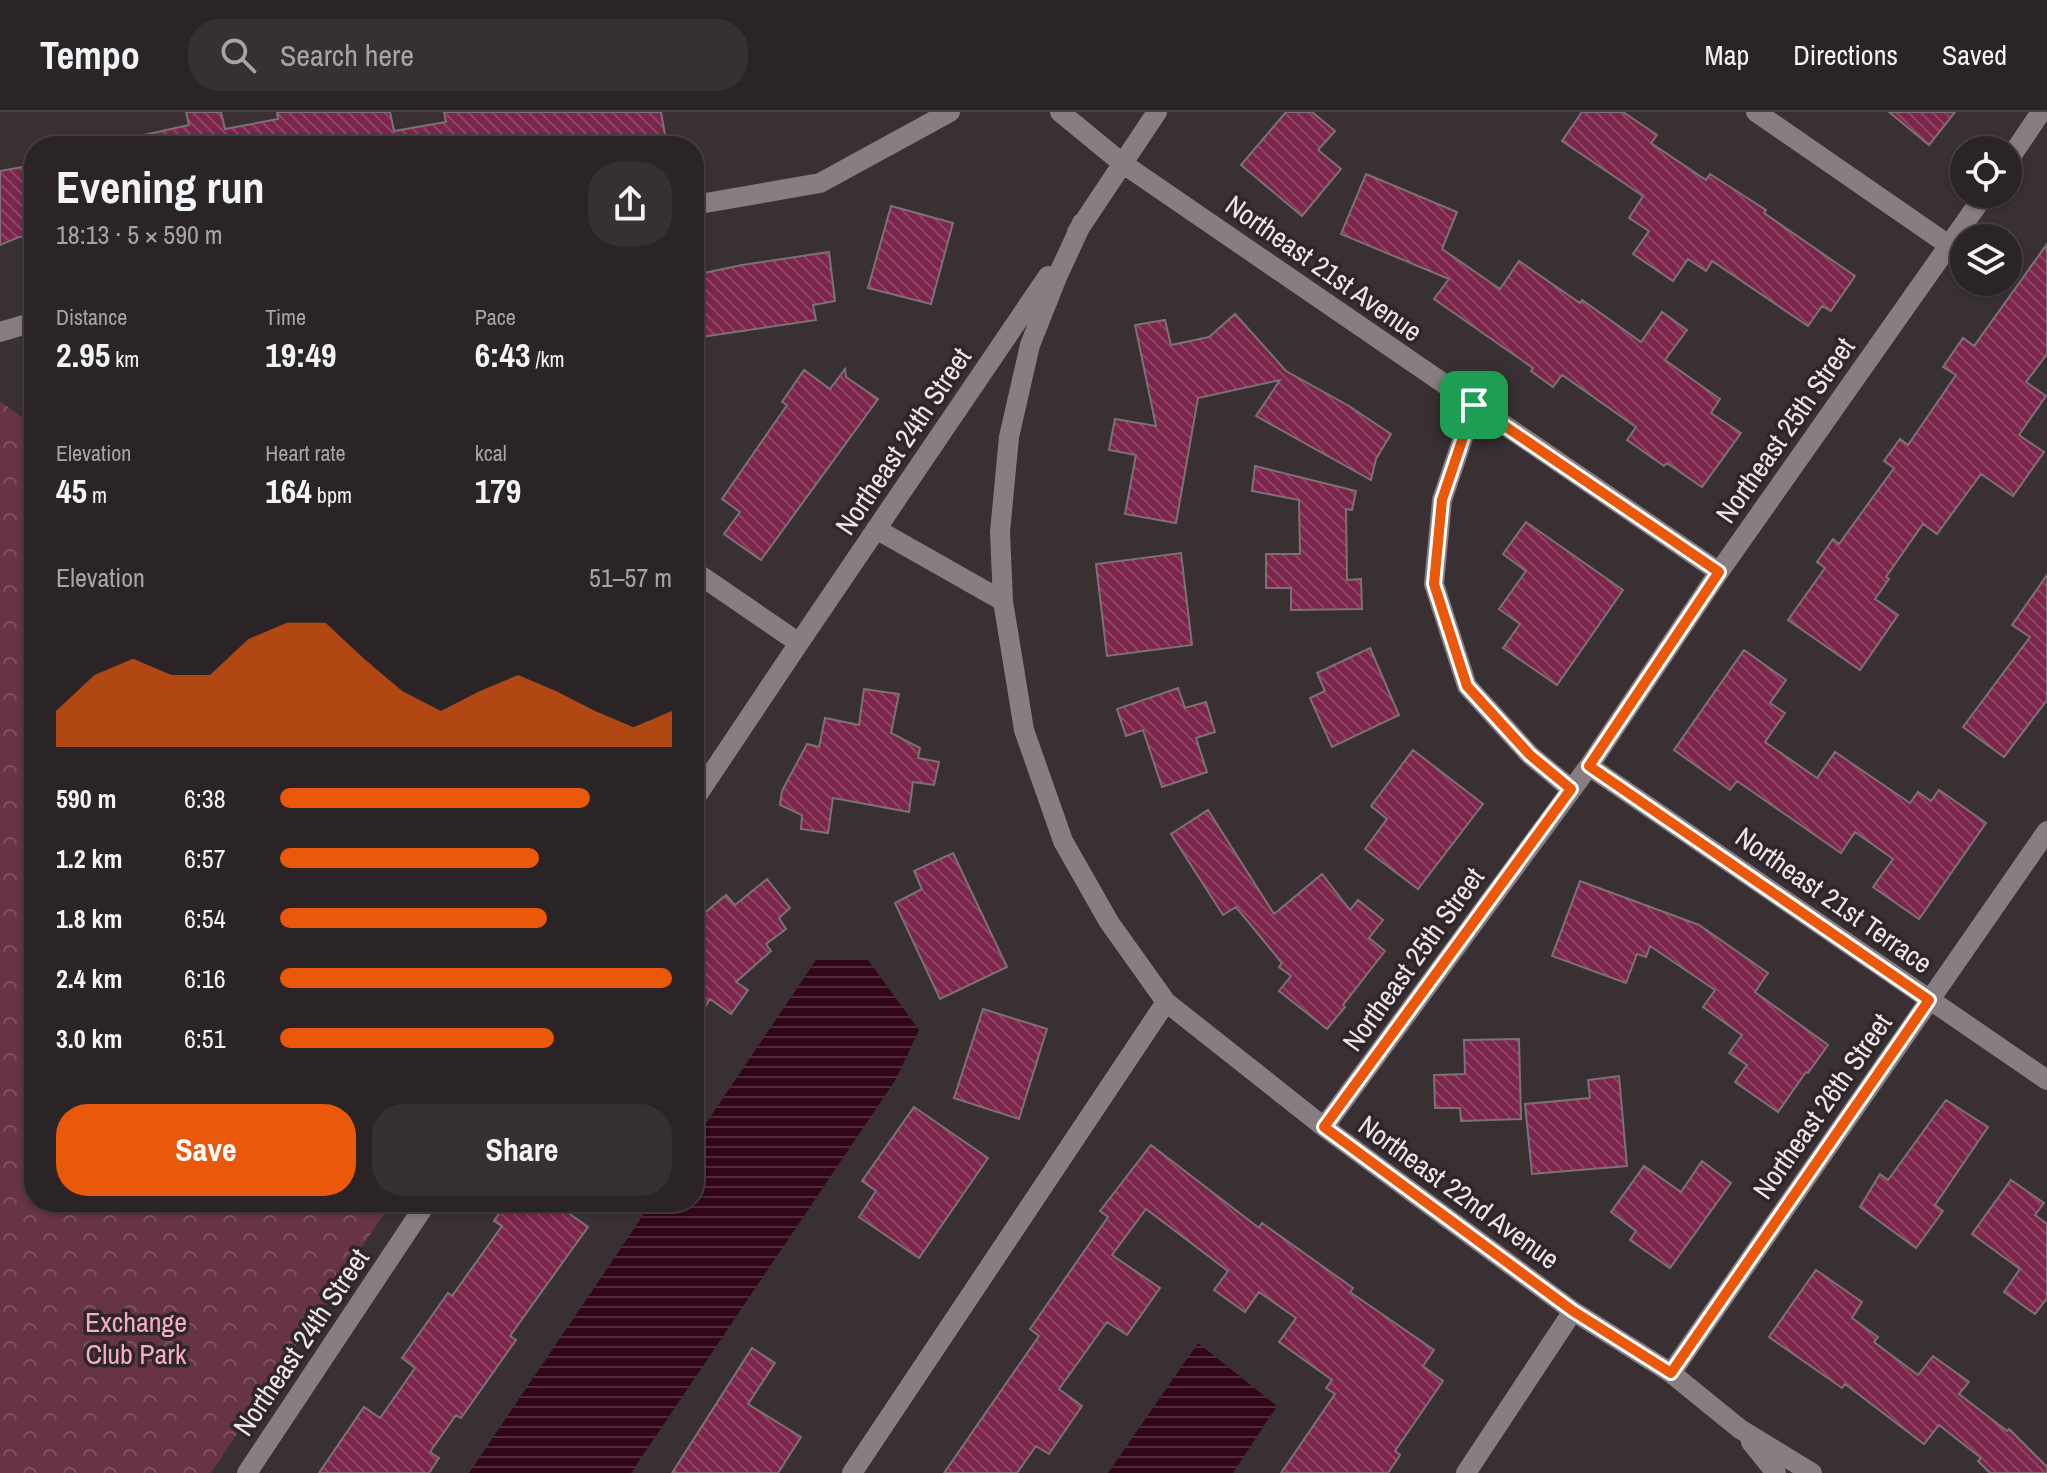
<!DOCTYPE html>
<html lang="en">
<head>
<meta charset="utf-8">
<style>
  body { margin:0; font-family:"Archivo Narrow",sans-serif; background:#373032; color:#f1f3f6; height:100vh; display:flex; flex-direction:column; font-size:30px; white-space:nowrap }
  * { box-sizing:border-box; margin:0 }
  p { font-size:26px; color:#a6a4a7 }
  .icon { flex:none; width:44px; height:44px; fill:none; stroke:currentColor; stroke-width:2; stroke-linecap:round; stroke-linejoin:round }
  .map { position:relative; flex:1; overflow:hidden }
  .sheet { position:absolute; left:24px; top:24px; width:680px; height:1076px; display:flex; flex-direction:column; background:#2b2426; border-radius:32px; box-shadow:0 2px 6px #0004,0 0 0 2px #474143 }
  .sheet>* { flex:none }
  .buttons { position:absolute; left:1950px; top:24px; display:grid; gap:16px }
  .buttons a { display:grid; place-items:center; width:72px; height:72px; border-radius:50%; background:#2b2426; box-shadow:0 2px 6px #0004,0 0 0 2px #474143; font-size:40px }
  .pin { position:absolute; display:grid; place-items:center; width:68px; height:68px; color:#fff; margin:-34px; border-radius:16px; box-shadow:0 4px 12px #0006 }
  .round { display:grid; place-items:center; flex:none; width:84px; height:84px; border-radius:32px; background:#373032 }
  .head { display:flex; align-items:center; justify-content:space-between; height:136px; padding:0 32px }
  h1 { font-size:44px; font-weight:700; line-height:60px }
  .metrics { display:grid; grid-template-columns:repeat(3,1fr); gap:12px; height:136px; padding:8px 32px }
  .metrics div { display:grid; align-content:center }
  .metrics b { font-size:34px; font-weight:700 }
  .metrics small { font-size:22px; font-weight:400 }
  .metrics p { font-size:22px }
  .chart { height:224px; padding:16px 32px }
  .chart p { display:flex; justify-content:space-between }
  .chart svg { width:100%; height:144px; margin-top:8px; fill:#ea580c; opacity:.7 }
  .cta { display:flex; gap:16px; margin-top:auto; padding:16px 32px }
  .cta a { flex:1; height:92px; border-radius:32px; background:#ea580c; color:#fff; font-size:32px; font-weight:700; line-height:92px; text-align:center }
  .cta a+a { background:#373032; color:#f1f3f6 }
  ul { padding:0 32px; list-style:none; font-size:26px }
  li { display:grid; grid-template-columns:128px 96px 1fr; align-items:center; height:60px }
  li i { height:20px; border-radius:10px; background:#ea580c }
  header { display:flex; align-items:center; gap:48px; box-sizing:border-box; height:112px; padding:0 40px; background:#2b2426; border-bottom:2px solid #474143 }
  header strong { font-size:38px }
  nav { display:flex; gap:44px; margin-inline-start:auto; font-size:28px }
  .search { width:560px; height:72px; background:#373032; display:flex; align-items:center; gap:20px; box-sizing:border-box; padding:0 28px; border-radius:32px; color:#a6a4a7; font-size:30px }
  .map>svg:first-child { display:block }
  .park { fill:url(#park-crowns) }
  .water { fill:url(#water-rules) }
  .building { fill:url(#building-back-hatch); stroke:#7d7175; stroke-width:2 }
  .lines { fill:none; stroke-linecap:round; stroke-linejoin:round }
  .minor { stroke:#887d80; stroke-width:20 }
  .route-casing { stroke:#fff; stroke-width:16 }
  .route { stroke:#ea580c; stroke-width:10 }
  .labels { text-anchor:middle; dominant-baseline:central; stroke-width:7; stroke-linejoin:round; paint-order:stroke }
  .street-label { font-size:28px; fill:#eee7e9; stroke:#2f2629 }
  .park-label { font-size:28px; fill:#f7acc6; stroke:#2f2629 }
</style>
</head>
<body>
<header>
<strong>Tempo</strong>
<div class="search"><svg class="icon" aria-label="search" viewBox="0 0 24 24"><circle cx="10" cy="10" r="6"/><path d="M15 15l6 6"/></svg>Search here</div>
<nav><a>Map</a><a>Directions</a><a>Saved</a></nav>
</header>
<div class="map">
<svg width="2047" height="1361" viewBox="0 0 2047 1361">
  <defs>
    <pattern id="park-crowns" width="20" height="18" patternUnits="userSpaceOnUse" patternTransform="scale(2)"><rect width="20" height="18" fill="#673347"/><path d="M2 6a3 3 0 1 1 6 0M12 15a3 3 0 1 1 6 0" fill="none" stroke="#7d5162"/></pattern>
    <pattern id="water-rules" width="6" height="5" patternUnits="userSpaceOnUse" patternTransform="scale(2)"><rect width="6" height="5" fill="#32051a"/><path d="M0 2.5h6" fill="none" stroke="#50293b"/></pattern>
    <pattern id="building-back-hatch" width="6" height="6" patternUnits="userSpaceOnUse" patternTransform="scale(2)"><rect width="6" height="6" fill="#7b254b"/><path d="M-1 5l2 2M0 0l6 6M5-1l2 2" fill="none" stroke="#8e4565"/></pattern>
  </defs>
  <rect width="100%" height="100%" fill="#393033"/>
  <path class="park" d="M0,289L34,314V1090H392L211,1361H0Z"/>
  <path class="water" d="M816,848H868L919,918L896,967L631,1361H469L652,1090H694V1029Z
    M1198,1231L1277,1294L1233,1361H1108Z"/>
  <path class="building" d="M186,0H221L225,17L278,7L277,0H390L394,19L446,10L444,0H661L665,23L606,34H145L144,23L189,13Z
    M1286,0H1312L1335,19L1318,38L1341,57L1302,104L1241,53Z
    M1582,0H1623L1657,23L1651,31L1706,68L1710,62L1766,98L1764,101L1855,164L1831,199L1822,194L1808,214L1712,149L1706,159L1688,147L1673,169L1633,142L1649,119L1629,106L1643,84L1562,29Z
    M1889,0H1955L1929,33Z
    M34,53V123L19,125L0,133V59Z
    M1366,62L1457,100L1442,137L1500,177L1519,149L1580,191L1582,188L1641,230L1662,200L1687,218L1665,248L1720,287L1711,301L1741,321L1702,375L1667,351L1664,354L1627,328L1636,315L1562,263L1553,275L1531,259L1533,256L1434,187L1449,167L1341,122Z
    M891,94L953,111L931,192L868,176Z
    M2047,132V242L2026,270L2046,284L2019,323L2044,340L2013,384L1981,362L1937,422L1923,412L1886,465L1889,467L1875,487L1898,503L1860,558L1788,508L1825,456L1817,450L1833,427L1839,432L1894,356L1884,349L1900,327L1908,333L1956,263L1943,255L1963,226L1974,234Z
    M829,140L835,189L813,193L816,208L694,226V163L742,153Z
    M1235,202L1286,259L1349,294L1391,322L1376,347L1371,368L1256,304L1280,268L1198,286L1176,411L1125,402L1136,343L1109,338L1115,307L1156,314L1135,213L1165,208L1171,233L1209,225Z
    M845,257L846,265L878,287L761,448L724,422L740,400L722,387L787,293L782,290L804,258L830,277Z
    M1255,354L1356,379L1352,398L1346,397L1347,468L1361,467L1362,497L1291,498V476H1266V442H1300L1299,388L1252,379Z
    M1526,410L1623,478L1557,573L1503,536L1520,512L1499,497L1526,459L1503,442Z
    M1181,441L1192,533L1107,544L1096,452Z
    M2047,463V588L2004,645L1963,615L2030,525L2012,513Z
    M1370,536L1399,603L1332,635L1310,586L1325,579L1317,561Z
    M1744,538L1786,568L1770,591L1785,601L1765,630L1817,666L1835,640L1910,691L1918,680L1931,689L1939,678L1986,711L1919,807L1873,775L1893,747L1855,720L1841,741L1737,669L1730,678L1674,638Z
    M1178,576L1185,596L1206,590L1215,620L1196,626L1207,660L1162,675L1143,618L1126,624L1117,597Z
    M864,577L899,582L891,621L920,636L918,646L939,650L934,673L913,670L909,700L833,686L828,721L801,717L802,703L780,693L782,679L807,632L819,635L825,606L859,613Z
    M1413,638L1483,692L1418,777L1365,737L1387,707L1371,694Z
    M1208,698L1274,802L1322,762L1350,798L1358,788L1383,808L1369,826L1385,839L1343,893L1345,895L1327,917L1279,879L1291,864L1279,855L1282,851L1236,795L1223,803L1171,722Z
    M953,741L1007,855L940,887L895,791L922,777L914,759Z
    M767,767L790,796L779,806L786,817L766,832L771,839L736,870L748,878L731,902L710,887L694,912V810L726,783L735,793Z
    M1580,769L1699,813L1768,861L1755,880L1828,933L1808,961L1806,960L1778,1000L1735,970L1747,953L1729,941L1742,923L1703,895L1715,878L1650,834L1646,845L1637,842L1626,871L1552,844Z
    M983,897L1047,917L1019,1007L954,986Z
    M1519,927L1521,1007L1461,1009L1460,996H1435L1434,963L1465,962L1464,928Z
    M1619,964L1627,1054L1532,1062L1525,992L1590,986L1588,968Z
    M1946,988L1988,1015L1935,1093L1943,1099L1916,1136L1860,1095L1880,1062L1888,1068Z
    M914,995L988,1046L919,1146L859,1105L876,1079L862,1069Z
    M1151,1033L1259,1116L1262,1111L1353,1176L1350,1180L1434,1238L1423,1254L1443,1269L1395,1339L1400,1343L1388,1361H1281L1335,1282L1326,1276L1332,1268L1279,1230L1296,1206L1259,1180L1245,1200L1214,1178L1228,1159L1146,1097L1112,1143L1160,1176L1127,1223L1107,1210L1059,1277L1082,1294L1049,1342L1036,1334L1017,1361H944L1039,1224L1030,1217L1108,1105L1100,1099Z
    M1702,1049L1731,1071L1670,1156L1630,1128L1636,1119L1611,1100L1644,1054L1681,1080Z
    M2011,1068L2044,1091L2035,1103L2047,1112V1186L2035,1202L2004,1180L2020,1157L1972,1122Z
    M507,1090H553L588,1115L510,1224L516,1228L461,1306L456,1303L430,1340L439,1346L429,1361H319L364,1295L380,1306L415,1256L402,1246L448,1181L452,1184L502,1114L494,1109Z
    M1816,1158L1862,1190L1852,1206L1878,1225L1874,1230L1918,1263L1933,1244L1969,1270L1959,1282L2007,1319L2009,1317L2047,1355V1361H1990L1978,1349L1981,1346L1939,1313L1924,1332L1845,1272L1842,1276L1769,1225Z
    M752,1236L775,1251L748,1292L801,1325L778,1361H672Z"/>
  <g class="lines">
    <path class="minor" d="M1060,0L1122,51L1719,460
      M1756,0L1950,134
      M2008,49L2041,0
      M694,93L820,71L950,0
      M1082,111L1057,165L1030,233L1009,325L1000,420L1003,489L1024,618L1063,729L1109,810L1166,890L1324,1015L1573,1199L1671,1261L1740,1317L1812,1361
      M1077,120L1157,0
      M0,220L34,210
      M1474,293L1442,388L1434,472L1467,574L1530,643L1571,677
      M876,417L1003,489
      M694,459L799,531
      M1589,654L2047,968
      M694,688L799,531L1048,164
      M1324,1015L1589,654L1719,460L1985,82
      M1671,1261L2047,719
      M1751,1330L1776,1361
      M247,1361L427,1090
      M852,1361L1166,890
      M1466,1361L1573,1199"/>
  </g>
  <g class="lines">
    <defs>
      <path id="route" d="M1474,293L1719,460L1589,654L1929,888L1671,1261L1573,1199L1324,1015L1571,677L1530,643L1467,574L1434,472L1442,388Z"/>
    </defs>
    <use href="#route" class="route-casing"/>
    <use href="#route" class="route"/>
  </g>
  <g class="labels">
    <g class="street-label">
      <text transform="translate(1324 156) rotate(35)">Northeast 21st Avenue</text>
      <text transform="translate(1785 318) rotate(-55)">Northeast 25th Street</text>
      <text transform="translate(903 329) rotate(-56)">Northeast 24th Street</text>
      <text transform="translate(1834 788) rotate(35)">Northeast 21st Terrace</text>
      <text transform="translate(1413 847) rotate(-54)">Northeast 25th Street</text>
      <text transform="translate(1822 994) rotate(-55)">Northeast 26th Street</text>
      <text transform="translate(1459 1080) rotate(36)">Northeast 22nd Avenue</text>
      <text transform="translate(301 1230) rotate(-56)">Northeast 24th Street</text>
    </g>
    <g class="park-label">
      <text x="136" y="1210">Exchange<tspan x="136" dy="32">Club Park</tspan></text>
    </g>
  </g>
</svg>
<div class="buttons">
<a><svg class="icon" aria-label="locate" viewBox="0 0 24 24"><circle cx="12" cy="12" r="6"/><path d="M12 2v4M12 18v4M2 12h4M18 12h4"/></svg></a>
<a><svg class="icon" aria-label="layers" viewBox="0 0 24 24"><path d="M12 4l9 5-9 5-9-5zM3 14l9 5 9-5"/></svg></a>
</div>
<div class="pin" style="left:1474px;top:293px;background:#1e9e55"><svg class="icon" aria-label="arrive" viewBox="0 0 24 24"><path d="M6 21V4h12l-3 4 3 4H6"/></svg></div>
<section class="sheet">
<div class="head"><div><h1>Evening run</h1><p>18:13 · 5 × 590 m</p></div><a class="round"><svg class="icon" aria-label="share" viewBox="0 0 24 24"><path d="M12 15V3M7 8l5-5 5 5M5 13v7h14v-7"/></svg></a></div>
<div class="metrics">
<div><p>Distance</p><b>2.95<small> km</small></b></div>
<div><p>Time</p><b>19:49</b></div>
<div><p>Pace</p><b>6:43<small> /km</small></b></div>
</div>
<div class="metrics">
<div><p>Elevation</p><b>45<small> m</small></b></div>
<div><p>Heart rate</p><b>164<small> bpm</small></b></div>
<div><p>kcal</p><b>179</b></div>
</div>
<div class="chart"><p><span>Elevation</span>51–57 m</p>
<svg viewBox="0 0 160 44" preserveAspectRatio="none"><path d="M0 44V33L10 22L20 17L30 22L40 22L50 11L60 6L70 6L80 17L90 27L100 33L110 27L120 22L130 27L140 33L150 38L160 33V44z"/></svg>
</div>
<ul>
<li><b>590 m</b>6:38<i style="width:79%"></i></li>
<li><b>1.2 km</b>6:57<i style="width:66%"></i></li>
<li><b>1.8 km</b>6:54<i style="width:68%"></i></li>
<li><b>2.4 km</b>6:16<i style="width:100%"></i></li>
<li><b>3.0 km</b>6:51<i style="width:70%"></i></li>
</ul>
<div class="cta"><a>Save</a><a>Share</a></div>
</section>
</div>
</body>
</html>
